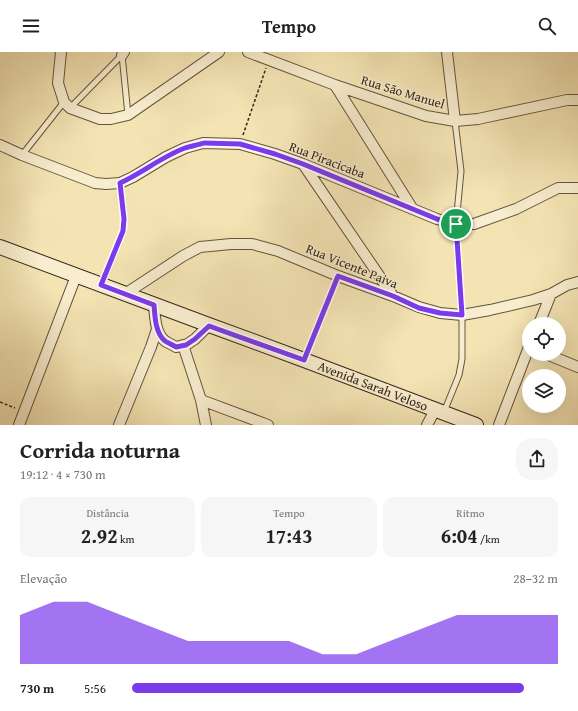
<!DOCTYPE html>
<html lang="pt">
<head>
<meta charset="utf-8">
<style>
  body { margin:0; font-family:"Gentium Book Plus",serif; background:#f6f6f6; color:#222; height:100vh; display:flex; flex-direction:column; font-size:15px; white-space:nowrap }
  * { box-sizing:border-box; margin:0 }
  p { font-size:13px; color:#767676 }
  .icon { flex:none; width:22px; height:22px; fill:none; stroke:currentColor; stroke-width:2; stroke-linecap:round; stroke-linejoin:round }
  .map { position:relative; height:373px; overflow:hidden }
  .drawer { display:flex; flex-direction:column; background:#fff; flex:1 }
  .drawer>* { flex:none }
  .tools { position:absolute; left:522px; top:265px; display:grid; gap:8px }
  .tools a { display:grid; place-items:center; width:44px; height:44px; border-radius:50%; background:#fff; box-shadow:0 4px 16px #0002; font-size:20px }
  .pin { position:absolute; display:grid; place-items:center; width:34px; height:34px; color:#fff; margin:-17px; border:2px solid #fff; border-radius:50%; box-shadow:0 1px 4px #0007 }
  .round { display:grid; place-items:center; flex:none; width:42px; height:42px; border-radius:16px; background:#f6f6f6 }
  .summary { display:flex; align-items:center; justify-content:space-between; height:68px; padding:0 20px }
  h1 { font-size:22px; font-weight:700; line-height:30px }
  .metrics { display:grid; grid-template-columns:repeat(3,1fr); gap:6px; height:68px; padding:4px 20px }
  .metrics div { display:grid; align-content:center; border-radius:10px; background:#f6f6f6; text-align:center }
  .metrics b { font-size:20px; font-weight:700 }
  .metrics small { font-size:11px; font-weight:400 }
  .metrics p { font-size:11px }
  .chart { height:112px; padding:8px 20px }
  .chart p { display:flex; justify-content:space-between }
  .chart svg { width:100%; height:72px; margin-top:4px; fill:#7c3aed; opacity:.7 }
  ul { padding:0 20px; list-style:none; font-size:13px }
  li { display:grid; grid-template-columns:64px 48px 1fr; align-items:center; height:30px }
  li i { height:10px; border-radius:5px; background:#7c3aed }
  header { display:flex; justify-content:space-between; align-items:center; height:52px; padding:0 20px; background:#fff; font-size:18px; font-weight:700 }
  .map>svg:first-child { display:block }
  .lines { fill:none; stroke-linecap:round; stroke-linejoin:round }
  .service-casing { stroke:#64543e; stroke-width:7 }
  .minor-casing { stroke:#64543e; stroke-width:12 }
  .secondary-casing { stroke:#342417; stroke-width:16 }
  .path { stroke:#342417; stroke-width:1.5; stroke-dasharray:3 2; stroke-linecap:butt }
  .service { stroke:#f8edce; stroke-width:5 }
  .minor { stroke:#f8edce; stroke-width:10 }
  .secondary { stroke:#f8edce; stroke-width:14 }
  .route-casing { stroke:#fff; stroke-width:8 }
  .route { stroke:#7c3aed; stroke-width:5 }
  .labels { text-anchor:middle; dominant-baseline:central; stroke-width:3; stroke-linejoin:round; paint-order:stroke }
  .street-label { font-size:13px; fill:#342417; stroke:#f8edce }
</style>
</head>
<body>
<header><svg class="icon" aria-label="menu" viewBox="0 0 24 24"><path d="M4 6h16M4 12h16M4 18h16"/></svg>Tempo<svg class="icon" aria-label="search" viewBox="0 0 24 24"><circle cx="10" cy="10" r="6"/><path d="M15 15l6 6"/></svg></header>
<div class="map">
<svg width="578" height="373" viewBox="0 0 578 373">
  <rect width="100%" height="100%" fill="#f4e4b4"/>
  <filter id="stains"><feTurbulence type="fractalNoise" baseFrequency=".005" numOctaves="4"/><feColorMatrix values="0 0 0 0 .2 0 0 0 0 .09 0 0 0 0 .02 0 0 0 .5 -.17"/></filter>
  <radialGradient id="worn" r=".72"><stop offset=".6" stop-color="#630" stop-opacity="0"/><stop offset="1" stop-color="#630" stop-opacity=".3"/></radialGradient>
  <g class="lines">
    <defs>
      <path id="service" d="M122,3L128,63
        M70,56L122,3
        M22,103L64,50
        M102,232L123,179L124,167L120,131
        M444,360L459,323L462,307V263L456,172L461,119L455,69"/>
      <path id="minor" d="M61,0L58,31L64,50L70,56L100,67H111L128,63L219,0
        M248,0L335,33L426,64L455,69L478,67L567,48H578
        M447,0L455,69
        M122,3L124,0
        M335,33L412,156
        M0,93L22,103L95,131L106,132L120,131L133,125L166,105L185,96L203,91L240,92L275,102L303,112L437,167L456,172H474L516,157L558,136H578
        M303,112L393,244
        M125,242L183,204L200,195L231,192H252L278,199L338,224L393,244L419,255L440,261L462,263L490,258L533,248L551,242L567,233L578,230
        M154,253C155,264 155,281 165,289C168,291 173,293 176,295L186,293L195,287L209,273
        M539,272L551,242
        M183,293L201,348L206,373
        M546,302L578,315
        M201,348L268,373
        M19,373L76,224
        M119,373L151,295L157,277
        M427,373L435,358
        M499,373L529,295"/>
      <path id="secondary" d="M0,195L209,273L304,308L476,373"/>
    </defs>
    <use href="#service" class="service-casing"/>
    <use href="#minor" class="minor-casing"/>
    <use href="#secondary" class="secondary-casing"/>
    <path class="path" d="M243,83L266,16
      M308,298L335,233
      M0,350L15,356"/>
    <use href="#service" class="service"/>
    <use href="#minor" class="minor"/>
    <use href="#secondary" class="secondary"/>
  </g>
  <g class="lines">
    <defs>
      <path id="route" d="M204,91L240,92L275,102L303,112L437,167L456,172L462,263L440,261L419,256L393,244L338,224L304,308L209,274L195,287L186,293L176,295C173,293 168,291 165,289C155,281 155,264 154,253L101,233L123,179L124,167L120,131C142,121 163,104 185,96C191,94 198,93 204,91Z"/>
    </defs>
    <use href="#route" class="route-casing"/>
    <use href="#route" class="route"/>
  </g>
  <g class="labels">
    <g class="street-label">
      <text transform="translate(403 40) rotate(17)">Rua São Manuel</text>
      <text transform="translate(327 108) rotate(21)">Rua Piracicaba</text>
      <text transform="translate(352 214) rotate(22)">Rua Vicente Paiva</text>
      <text transform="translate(373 334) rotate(21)">Avenida Sarah Veloso</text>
    </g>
  </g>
  <rect width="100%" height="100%" filter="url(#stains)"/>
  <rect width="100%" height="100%" fill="url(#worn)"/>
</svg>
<div class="tools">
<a><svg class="icon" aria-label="locate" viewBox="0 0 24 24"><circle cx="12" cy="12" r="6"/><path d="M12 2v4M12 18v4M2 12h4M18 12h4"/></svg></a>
<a><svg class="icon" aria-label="layers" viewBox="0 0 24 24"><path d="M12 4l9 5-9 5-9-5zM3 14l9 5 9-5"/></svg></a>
</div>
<div class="pin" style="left:456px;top:172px;background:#1e9e55"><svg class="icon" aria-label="arrive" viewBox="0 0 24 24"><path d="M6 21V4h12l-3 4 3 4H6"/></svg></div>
</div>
<section class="drawer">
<div class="summary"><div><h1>Corrida noturna</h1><p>19:12 · 4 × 730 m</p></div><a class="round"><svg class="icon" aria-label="share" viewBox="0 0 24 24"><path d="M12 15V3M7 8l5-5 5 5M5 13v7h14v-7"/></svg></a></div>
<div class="metrics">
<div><p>Distância</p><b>2.92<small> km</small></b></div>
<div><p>Tempo</p><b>17:43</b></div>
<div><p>Ritmo</p><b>6:04<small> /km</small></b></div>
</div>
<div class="chart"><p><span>Elevação</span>28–32 m</p>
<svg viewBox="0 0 160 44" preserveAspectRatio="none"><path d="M0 44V14L10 6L20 6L30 14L40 22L50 30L60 30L70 30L80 30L90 38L100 38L110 30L120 22L130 14L140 14L150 14L160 14V44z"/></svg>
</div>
<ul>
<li><b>730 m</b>5:56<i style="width:92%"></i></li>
</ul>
</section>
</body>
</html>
